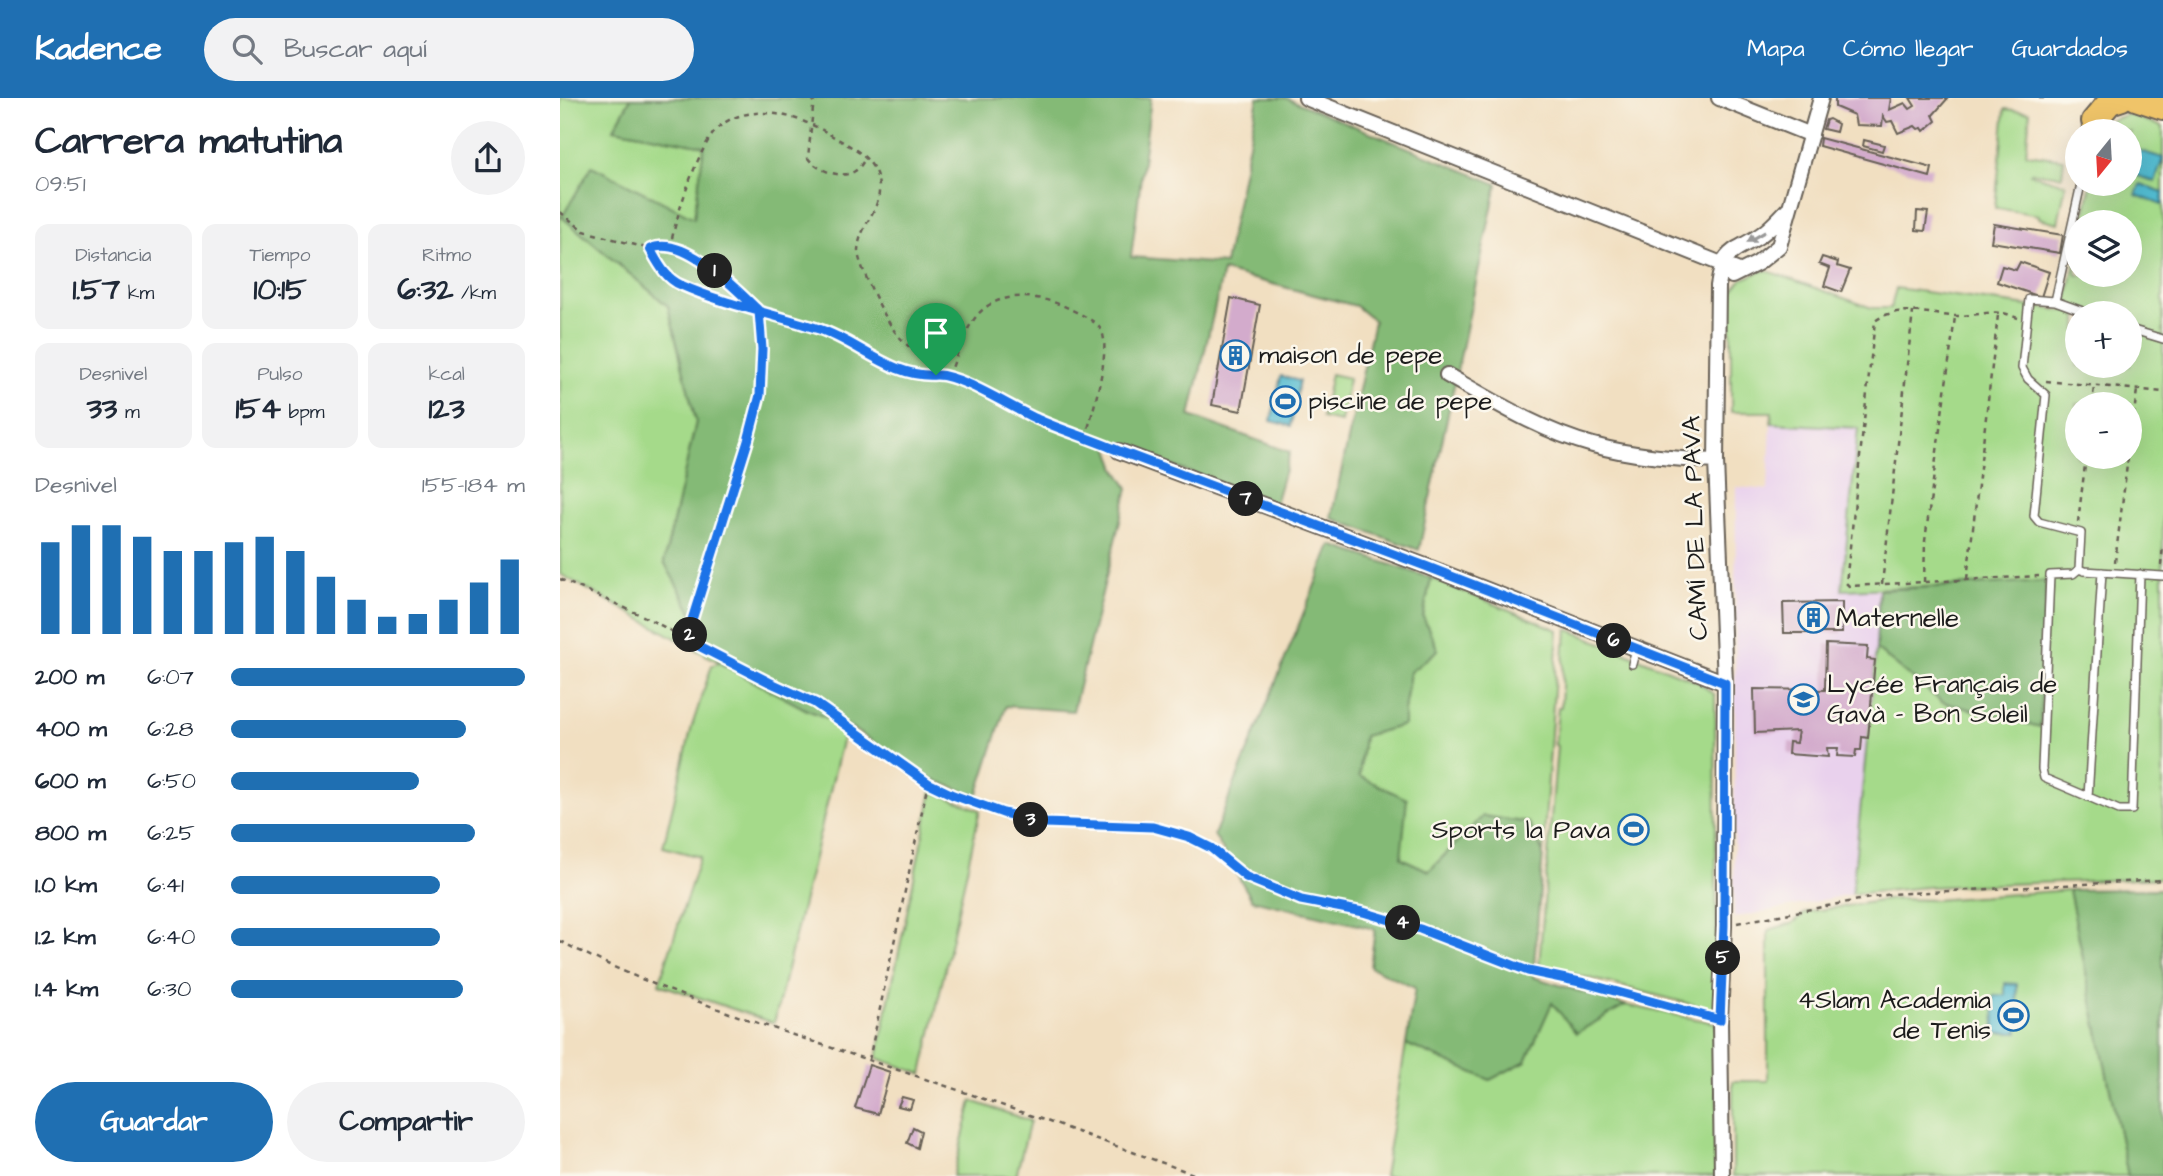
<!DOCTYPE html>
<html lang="es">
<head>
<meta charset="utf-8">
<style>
  body { margin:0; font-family:"Architects Daughter",sans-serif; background:#f2f2f3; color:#1f2937; height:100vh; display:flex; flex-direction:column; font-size:26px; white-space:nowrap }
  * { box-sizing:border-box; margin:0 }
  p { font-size:23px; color:#747a83 }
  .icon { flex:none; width:38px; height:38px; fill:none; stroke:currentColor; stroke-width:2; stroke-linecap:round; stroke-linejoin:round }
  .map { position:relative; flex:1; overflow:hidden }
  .side { display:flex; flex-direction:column; background:#fff; width:560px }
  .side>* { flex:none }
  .needle { width:46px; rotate:198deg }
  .fabs { position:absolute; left:1505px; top:21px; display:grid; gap:14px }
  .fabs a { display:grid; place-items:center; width:77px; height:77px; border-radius:50%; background:#fff; box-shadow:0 7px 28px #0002; font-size:35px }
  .pin { position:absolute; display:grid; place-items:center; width:60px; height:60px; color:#fff; margin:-72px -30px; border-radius:50% 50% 50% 0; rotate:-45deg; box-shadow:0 0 7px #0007 }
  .pin .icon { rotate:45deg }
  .km { position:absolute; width:35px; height:35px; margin:-18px; border-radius:50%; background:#222; color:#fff; font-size:19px; line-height:35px; text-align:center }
  .round { display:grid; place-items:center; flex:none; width:74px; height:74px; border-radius:37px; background:#f2f2f3 }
  .overview { display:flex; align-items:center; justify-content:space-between; height:119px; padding:0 35px }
  h1 { font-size:38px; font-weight:800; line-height:52px }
  .metrics { display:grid; grid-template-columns:repeat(3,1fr); gap:10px; height:119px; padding:7px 35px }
  .metrics div { display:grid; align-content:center; border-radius:14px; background:#f2f2f3; text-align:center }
  .metrics b { font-size:30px; font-weight:800 }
  .metrics small { font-size:19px; font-weight:400 }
  .metrics p { font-size:19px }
  .chart { height:196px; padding:14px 35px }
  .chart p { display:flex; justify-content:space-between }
  .chart svg { width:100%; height:126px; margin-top:7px; stroke:#1f6fb2; stroke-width:6 }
  .action { display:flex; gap:14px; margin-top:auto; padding:14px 35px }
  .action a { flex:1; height:80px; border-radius:42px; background:#1f6fb2; color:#fff; font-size:28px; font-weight:800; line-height:80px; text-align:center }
  .action a+a { background:#f2f2f3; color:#1f2937 }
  ul { padding:0 35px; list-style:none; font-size:23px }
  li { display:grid; grid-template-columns:112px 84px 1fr; align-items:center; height:52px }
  li i { height:18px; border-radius:9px; background:#1f6fb2 }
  header { display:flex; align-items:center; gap:42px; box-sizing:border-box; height:98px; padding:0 35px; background:#1f6fb2; color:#fff }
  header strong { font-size:33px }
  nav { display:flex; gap:38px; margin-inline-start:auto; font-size:24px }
  .search { width:490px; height:63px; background:#f2f2f3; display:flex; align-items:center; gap:18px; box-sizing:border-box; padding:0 24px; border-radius:38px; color:#747a83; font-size:26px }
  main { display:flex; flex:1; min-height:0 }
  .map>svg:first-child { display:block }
  .built { fill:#e9d1ed }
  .green { fill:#a5da8a; stroke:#607b53; stroke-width:2; fill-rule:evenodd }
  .forest { fill:#84ba76; stroke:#506b49; stroke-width:2 }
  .water { fill:#51bacf; stroke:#366b76; stroke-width:2 }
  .building { fill:#d3abcc }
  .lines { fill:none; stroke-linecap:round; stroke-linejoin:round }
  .lane-casing { stroke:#676056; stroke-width:10 }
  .street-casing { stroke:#676056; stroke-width:18 }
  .highway-casing { stroke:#676056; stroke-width:28 }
  .path { stroke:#676056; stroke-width:2.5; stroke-dasharray:5 5; stroke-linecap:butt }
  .lane { stroke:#fff; stroke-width:7 }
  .street { stroke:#fff; stroke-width:14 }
  .highway { stroke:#efc469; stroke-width:24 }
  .oneway { fill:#999 }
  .route-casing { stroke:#fff; stroke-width:14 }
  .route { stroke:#1a73e8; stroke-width:9 }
  .labels { text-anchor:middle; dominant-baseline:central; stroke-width:5; stroke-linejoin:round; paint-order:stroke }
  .poi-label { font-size:26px; fill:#1c1c1c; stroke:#fbf7ec; text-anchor:start }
  .street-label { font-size:26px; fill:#1c1c1c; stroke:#fbf7ec }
</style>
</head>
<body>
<header>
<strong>Kadence</strong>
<div class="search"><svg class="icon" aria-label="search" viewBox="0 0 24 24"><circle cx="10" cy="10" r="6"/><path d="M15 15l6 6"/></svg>Buscar aquí</div>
<nav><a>Mapa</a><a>Cómo llegar</a><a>Guardados</a></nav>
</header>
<main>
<section class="side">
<div class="overview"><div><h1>Carrera matutina</h1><p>09:51</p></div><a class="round"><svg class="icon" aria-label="share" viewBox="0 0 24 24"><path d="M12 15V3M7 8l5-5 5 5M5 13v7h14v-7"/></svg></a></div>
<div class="metrics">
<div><p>Distancia</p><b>1.57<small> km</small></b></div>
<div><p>Tiempo</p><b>10:15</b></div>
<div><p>Ritmo</p><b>6:32<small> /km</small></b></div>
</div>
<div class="metrics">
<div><p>Desnivel</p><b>33<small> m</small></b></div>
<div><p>Pulso</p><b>154<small> bpm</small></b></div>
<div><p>kcal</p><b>123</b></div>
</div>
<div class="chart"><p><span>Desnivel</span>155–184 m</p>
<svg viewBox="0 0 160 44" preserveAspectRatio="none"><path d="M5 44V12M15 44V6M25 44V6M35 44V10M45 44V15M55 44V15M65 44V12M75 44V10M85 44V15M95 44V24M105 44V32M115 44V38M125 44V37M135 44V32M145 44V26M155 44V18"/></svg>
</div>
<ul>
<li><b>200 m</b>6:07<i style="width:100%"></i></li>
<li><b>400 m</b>6:28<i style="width:80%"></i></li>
<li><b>600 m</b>6:50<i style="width:64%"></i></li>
<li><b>800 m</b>6:25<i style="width:83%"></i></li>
<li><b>1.0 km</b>6:41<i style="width:71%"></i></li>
<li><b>1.2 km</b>6:40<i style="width:71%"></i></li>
<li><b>1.4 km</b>6:30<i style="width:79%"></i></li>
</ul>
<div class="action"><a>Guardar</a><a>Compartir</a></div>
</section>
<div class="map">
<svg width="1603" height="1078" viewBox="0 0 1603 1078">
  <rect width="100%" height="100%" fill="#fbf7ec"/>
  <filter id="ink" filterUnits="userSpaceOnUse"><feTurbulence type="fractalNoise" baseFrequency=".0143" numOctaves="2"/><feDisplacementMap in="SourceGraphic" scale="14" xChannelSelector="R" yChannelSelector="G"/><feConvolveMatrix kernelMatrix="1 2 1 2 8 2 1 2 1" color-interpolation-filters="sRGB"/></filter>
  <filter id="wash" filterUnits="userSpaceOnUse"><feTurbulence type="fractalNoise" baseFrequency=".00686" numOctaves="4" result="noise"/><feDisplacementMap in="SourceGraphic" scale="28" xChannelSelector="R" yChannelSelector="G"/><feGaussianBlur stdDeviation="1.57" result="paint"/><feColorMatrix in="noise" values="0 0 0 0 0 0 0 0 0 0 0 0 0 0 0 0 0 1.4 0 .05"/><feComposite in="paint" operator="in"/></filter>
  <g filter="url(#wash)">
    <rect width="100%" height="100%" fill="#f1dfc1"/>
    <path class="built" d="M1211,325L1298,330L1282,491L1319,492L1315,562L1292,796L1174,820L1176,389L1208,392Z"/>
    <path class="green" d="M0,0H71L54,31L145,48L134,120H3L108,208L136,324L104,465L247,612L286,627L214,925L99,886L140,759L103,749L132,628L152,567L160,565L0,476Z
      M1445,11L1470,14L1466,56L1504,61L1502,78L1471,74L1470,76L1506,86L1498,125L1479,120V117L1435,110Z
      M1568,16L1603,29V780L1367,789L1292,796L1316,551L1382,604L1486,484L1282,492L1298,330L1211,325L1212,314H1171V194L1182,181L1205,172L1312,210H1331L1336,190L1505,213L1517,153V177H1570V124H1523L1531,86H1570V33H1542L1543,25ZM1517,215H1570V268H1517ZM1517,306H1570V359H1517Z
      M771,276L789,280L781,324L762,320Z
      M871,480L998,532L983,755L969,725L923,718L869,773L841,760L799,679L804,638L844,627V613L850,574L878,552L863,519Z
      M1007,531L1138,584L1155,597L1157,913L979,867L997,648L995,647L998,609H1001L1004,546L1006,545Z
      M372,693L420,712L362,976L317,960Z
      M1509,792L1568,1078H1173V983H1208V832L1233,825L1246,814L1333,801L1374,802Z
      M992,904L1016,935L1065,907L1156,925L1158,1078H824L846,946L930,982L966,963Z
      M412,1003L470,1023L456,1078H393Z"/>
    <path class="forest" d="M71,0H591L571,159L665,166L698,0H726L937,86L859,452L771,420L814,223L796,208L663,173L630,318L730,354L715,406L547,344L556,371L568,390L513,613L446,608L417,698L374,682L286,627L247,612L161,566L104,464L136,324L108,208L2,119L32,68L134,120L144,48L54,31Z
      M771,447L871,480L863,519L878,552L850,574L844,613V627L804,638L799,678L847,701L841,760L869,773L923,718L969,725L983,755L973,879L1065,907L1016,935L992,905L966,963L930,982L846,946L855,890L810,869L815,831L692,802L654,737Z
      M1486,483L1480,629L1382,604L1316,551L1319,492Z
      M1603,791V1078H1568L1509,792Z"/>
    <path class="water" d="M1570,50L1603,60L1595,84L1570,75Z
      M1580,86L1603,94L1602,107L1576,97Z
      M721,278L739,283L731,328L711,323Z
      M1445,885L1457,886L1458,935H1435L1434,898L1445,897Z"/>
    <g id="blocks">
      <path class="building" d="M1275,0H1331L1329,12L1345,5L1350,11L1355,8L1350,0H1388L1373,17L1376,23L1364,33L1362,30L1358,31L1355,28L1338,35L1332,23L1327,24L1323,18L1322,28L1296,27L1294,17L1275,9Z
        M1269,21L1278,26L1276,34L1263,31L1266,22Z
        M1260,40L1372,70L1370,79L1259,48Z
        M1304,42L1324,47L1322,53L1303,48Z
        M1357,113L1368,114L1365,133L1356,132Z
        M1434,126L1503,137L1500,155L1431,144Z
        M1262,159L1278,164L1277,168L1290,172L1281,194L1264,188L1270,170L1259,166Z
        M1460,164L1489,174L1481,199L1437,184L1442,168L1456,172Z
        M671,200L700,207L681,313L652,307Z
        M1282,504V535H1224L1223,505Z
        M1266,546L1308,548L1307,561L1315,562L1308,640L1302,639L1301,652H1296L1295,659L1277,658L1278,650H1267L1268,659L1228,656L1229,644L1236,645L1238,633L1195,635L1194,591L1265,592Z
        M309,967L330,974L318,1016L295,1010Z
        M342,999L353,1002L350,1011L338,1008Z
        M353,1029L361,1033L357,1050L347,1045Z"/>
    </g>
  </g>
  <g filter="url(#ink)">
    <use href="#blocks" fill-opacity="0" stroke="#676056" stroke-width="2"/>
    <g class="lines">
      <defs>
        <path id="lane" d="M1495,203L1521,86
          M1528,215L1495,203L1469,201L1462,270L1468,281L1486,297L1474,418L1479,424L1521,435L1519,471L1524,473L1603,478
          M1570,231L1603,241
          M1519,471L1513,476L1490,477L1482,671L1484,680L1559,712H1572L1580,476
          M1072,566L1076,551
          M1528,699L1542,474"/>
        <path id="street" d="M746,0L1179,173
          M1159,0L1251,37
          M1172,178L1198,165L1219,148L1261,0
          M887,277C933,303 981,333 1033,347C1073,358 1114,361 1156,363
          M559,353L868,469L1165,585
          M1162,1078L1160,922L1164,828L1165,585L1156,363L1158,188C1164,150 1171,156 1199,138C1210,131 1219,121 1228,111"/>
        <path id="highway" d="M1576,0L1603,9
          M1534,23L1550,4L1562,0"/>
      </defs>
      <use href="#lane" class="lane-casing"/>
      <use href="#street" class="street-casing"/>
      <use href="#highway" class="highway-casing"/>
      <path class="path" d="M254,0L248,60C256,72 282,82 295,73C300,70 303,64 306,59
        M1479,0H1486
        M0,114L24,133L90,151L101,171L118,186L262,232L344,274L361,278L384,277L473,320L546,348
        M110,150C115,122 138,46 160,28C190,4 236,17 266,34C283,45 306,54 315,73C330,109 299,122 298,153C298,167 326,223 336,235C349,251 365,260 376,277
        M90,151C123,136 177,192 199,213L202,251L200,297L188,343L131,525L129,543
        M1458,220C1454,219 1447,215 1442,215C1426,213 1409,219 1392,218C1366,216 1338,206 1315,223L1286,485L1289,488L1479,478
        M389,278C396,260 403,236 415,220C436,191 479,196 508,210C519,216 537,222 542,234C551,254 532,316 526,338
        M1486,283L1603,294
        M1532,306L1534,289
        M1570,348L1577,292
        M1518,424L1526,359
        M1555,464L1568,359
        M1601,467L1603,449
        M0,481L83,518L209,584L255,605L368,685L393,697L443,715L484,725L593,729L629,739L651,750L686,779L741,802L803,814L861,831L967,873L1025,885L1148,918
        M1407,481L1438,217
        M1364,484L1365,443L1395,219
        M1322,486L1353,214
        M1177,825L1331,796L1603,782
        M0,843C108,899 223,933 338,972C439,1005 539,1042 639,1078
        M309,962L368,685"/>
      <use href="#lane" class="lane"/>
      <use href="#street" class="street"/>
      <use href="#highway" class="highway"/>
    </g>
    <defs><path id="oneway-solid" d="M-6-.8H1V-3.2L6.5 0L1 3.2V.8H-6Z" transform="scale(1.75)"/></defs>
    <use class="oneway" href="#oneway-solid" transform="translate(1196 139) rotate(150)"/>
  </g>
  <g class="lines" filter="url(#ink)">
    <defs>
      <path id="route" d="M376,277C331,280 299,244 259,231C214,216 163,206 121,187C105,180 98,165 90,151C123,135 177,192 199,213L202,251L200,297L188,343L131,525L129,543L209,584L255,605L368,685L393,697L443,715L485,725L593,729L629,739L651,750L686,779L741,802L803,814L860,831L968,873L1025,885L1160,922L1164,828L1165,585L868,469L559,353C532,341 504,333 477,321C453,311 400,276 376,277"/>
    </defs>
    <use href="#route" class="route-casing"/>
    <use href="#route" class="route"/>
  </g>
  <defs>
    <symbol id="building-ring" viewBox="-11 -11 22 22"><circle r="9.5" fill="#fbf7ec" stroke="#1f6fb2" stroke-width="1.5"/><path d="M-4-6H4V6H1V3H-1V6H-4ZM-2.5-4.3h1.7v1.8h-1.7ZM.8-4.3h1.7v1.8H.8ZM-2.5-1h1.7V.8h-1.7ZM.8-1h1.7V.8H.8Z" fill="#1f6fb2"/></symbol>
    <symbol id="stadium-ring" viewBox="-11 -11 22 22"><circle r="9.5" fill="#fbf7ec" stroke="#1f6fb2" stroke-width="1.5"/><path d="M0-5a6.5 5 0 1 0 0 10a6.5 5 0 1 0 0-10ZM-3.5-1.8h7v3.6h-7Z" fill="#1f6fb2"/></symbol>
    <symbol id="school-ring" viewBox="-11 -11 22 22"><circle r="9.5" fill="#fbf7ec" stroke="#1f6fb2" stroke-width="1.5"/><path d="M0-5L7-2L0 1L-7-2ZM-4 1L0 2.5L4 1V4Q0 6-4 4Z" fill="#1f6fb2"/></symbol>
  </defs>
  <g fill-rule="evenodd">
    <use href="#building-ring" x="658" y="240" width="35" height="35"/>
    <use href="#stadium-ring" x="708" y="286" width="35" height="35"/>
    <use href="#building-ring" x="1236" y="502" width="35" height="35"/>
    <use href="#school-ring" x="1226" y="584" width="35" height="35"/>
    <use href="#stadium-ring" x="1056" y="714" width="35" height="35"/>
    <use href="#stadium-ring" x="1436" y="900" width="35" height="35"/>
  </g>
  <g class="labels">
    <g class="poi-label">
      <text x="699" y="257">maison de pepe</text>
      <text x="748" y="303">piscine de pepe</text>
      <text x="1276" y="520">Maternelle</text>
      <text x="1267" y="586">Lycée Français de<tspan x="1267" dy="30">Gavà - Bon Soleil</tspan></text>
      <text x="1050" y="732" text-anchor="end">Sports la Pava</text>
      <text x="1431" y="902" text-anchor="end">4Slam Academia<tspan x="1431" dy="30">de Tenis</tspan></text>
    </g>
    <g class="street-label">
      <text transform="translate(1135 430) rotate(-92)">CAMÍ DE LA PAVA</text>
    </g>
  </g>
</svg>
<div class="fabs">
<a><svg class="needle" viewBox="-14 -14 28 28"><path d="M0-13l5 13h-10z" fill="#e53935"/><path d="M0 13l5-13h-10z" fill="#747a83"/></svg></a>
<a><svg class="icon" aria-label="layers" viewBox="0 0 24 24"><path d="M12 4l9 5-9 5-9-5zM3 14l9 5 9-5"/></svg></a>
<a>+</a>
<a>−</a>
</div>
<div class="pin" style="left:376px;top:277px;background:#1e9e55"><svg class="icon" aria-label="arrive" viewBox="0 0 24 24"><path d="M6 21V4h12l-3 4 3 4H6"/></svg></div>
<b class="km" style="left:155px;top:173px">1</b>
<b class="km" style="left:130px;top:537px">2</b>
<b class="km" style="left:471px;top:722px">3</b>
<b class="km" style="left:843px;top:825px">4</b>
<b class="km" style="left:1163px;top:860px">5</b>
<b class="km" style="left:1054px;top:543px">6</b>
<b class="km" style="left:686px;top:401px">7</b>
</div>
</main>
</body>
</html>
